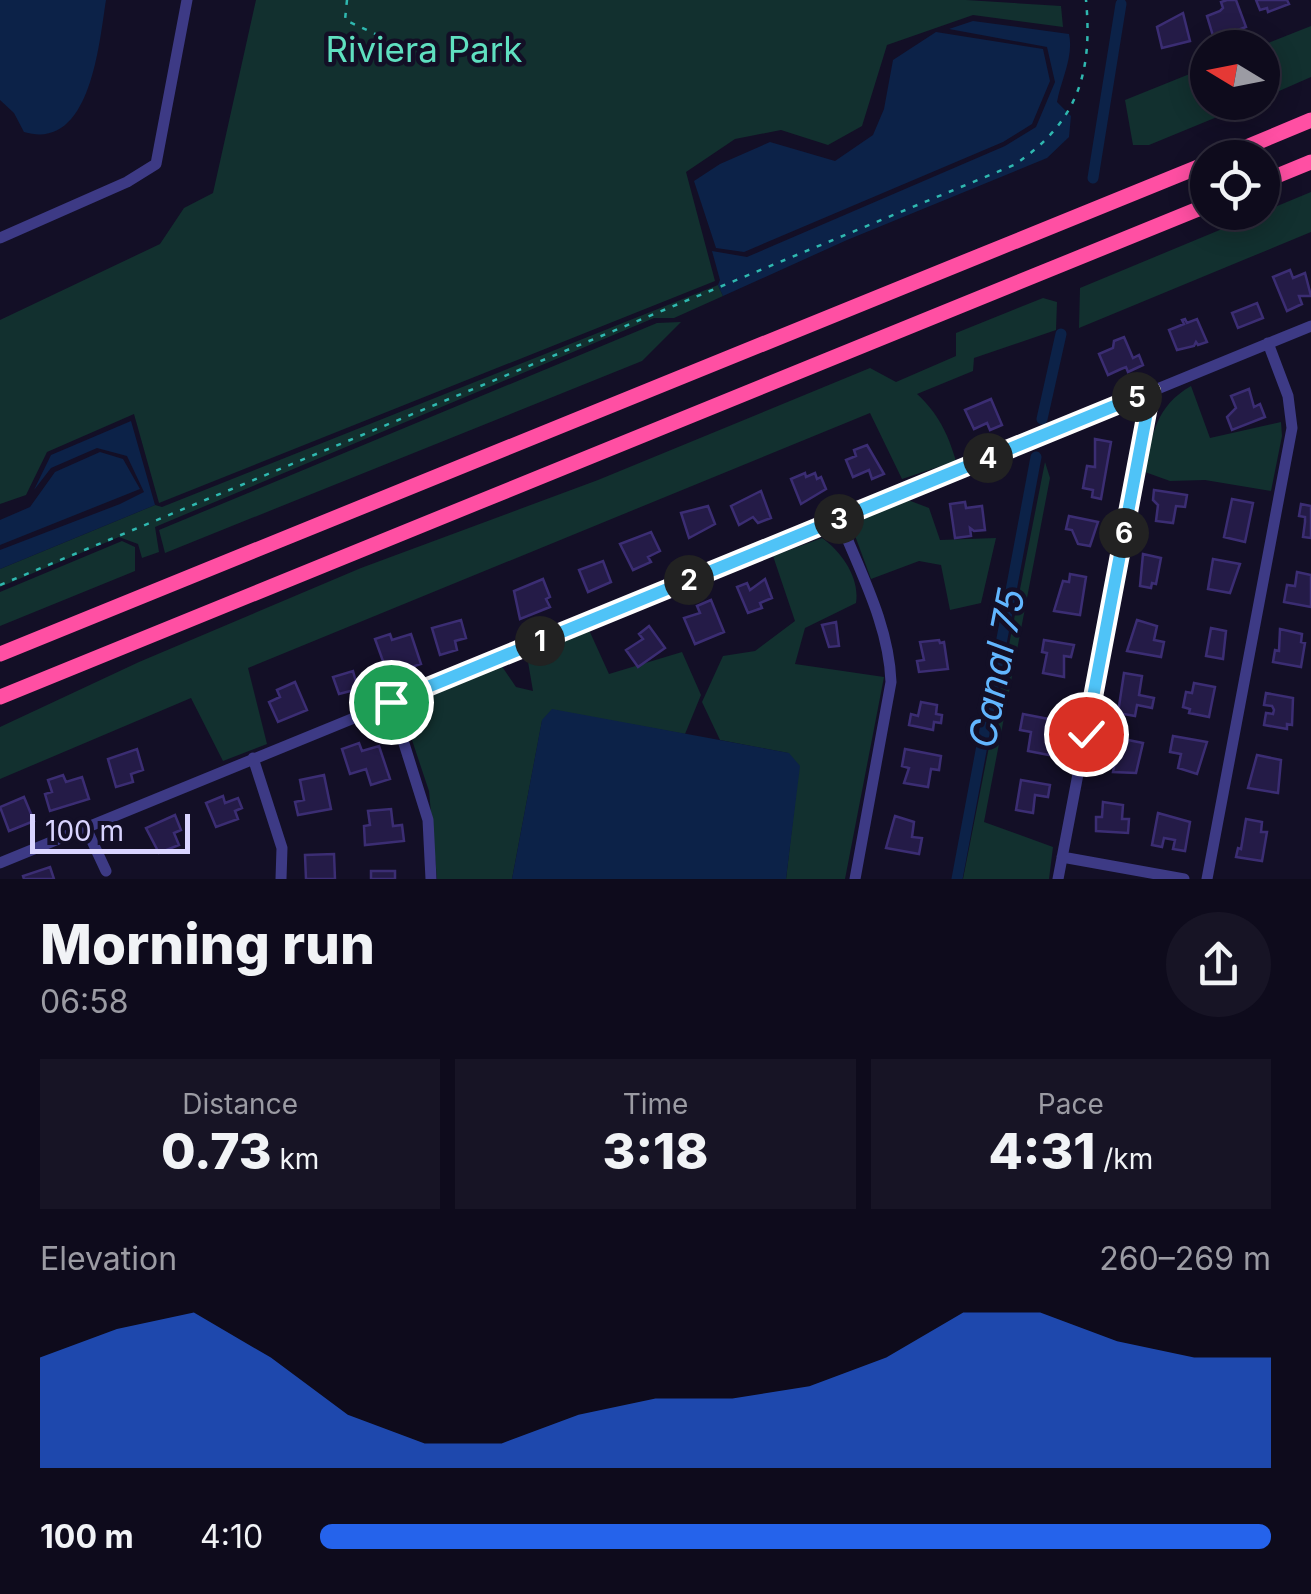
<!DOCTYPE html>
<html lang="en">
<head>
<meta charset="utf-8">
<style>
  body { margin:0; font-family:Inter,sans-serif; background:#171425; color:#f1f3f6; height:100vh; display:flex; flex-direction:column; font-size:38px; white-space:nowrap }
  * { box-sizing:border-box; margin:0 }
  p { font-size:32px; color:#9b9ba3 }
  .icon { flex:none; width:55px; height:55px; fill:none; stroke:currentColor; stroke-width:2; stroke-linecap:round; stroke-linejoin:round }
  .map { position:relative; height:879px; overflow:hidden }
  .sheet { display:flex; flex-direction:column; background:#0e0b1c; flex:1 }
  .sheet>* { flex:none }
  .needle { width:65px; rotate:280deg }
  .fabs { position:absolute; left:1190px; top:30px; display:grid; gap:20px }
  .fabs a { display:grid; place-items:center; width:90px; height:90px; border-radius:50%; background:#0e0b1c; box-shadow:0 5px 25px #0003,0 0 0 2px #2e2b3b; font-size:50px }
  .scale { position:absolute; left:30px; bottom:25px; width:160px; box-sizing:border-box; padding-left:10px; border:5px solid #d9d4ff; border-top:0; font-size:28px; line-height:35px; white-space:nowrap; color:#d9d4ff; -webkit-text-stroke:8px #130f26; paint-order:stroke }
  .pin { position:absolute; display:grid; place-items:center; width:85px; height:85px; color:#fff; margin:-42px; border:5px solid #fff; border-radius:50%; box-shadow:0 2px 10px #0007 }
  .km { position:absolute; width:50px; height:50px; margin:-25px; border-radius:50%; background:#222; color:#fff; font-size:28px; line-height:50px; text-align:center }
  .round { display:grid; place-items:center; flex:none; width:105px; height:105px; border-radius:52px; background:#171425 }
  .overview { display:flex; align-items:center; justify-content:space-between; height:170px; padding:0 40px }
  h1 { font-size:55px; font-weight:800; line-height:75px }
  .stats { display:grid; grid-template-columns:repeat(3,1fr); gap:15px; height:170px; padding:10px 40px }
  .stats div { display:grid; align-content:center; border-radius:0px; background:#171425; text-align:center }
  .stats b { font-size:50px; font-weight:800 }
  .stats small { font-size:28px; font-weight:400 }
  .stats p { font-size:28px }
  .chart { height:280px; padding:20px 40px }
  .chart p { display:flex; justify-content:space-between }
  .chart svg { width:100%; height:180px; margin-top:10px; fill:#2563eb; opacity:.7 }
  ul { padding:0 40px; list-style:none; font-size:32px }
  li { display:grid; grid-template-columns:160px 120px 1fr; align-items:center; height:75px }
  li i { height:25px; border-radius:12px; background:#2563eb }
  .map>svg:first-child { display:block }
  .green { fill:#12302f }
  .water { fill:#0c2248 }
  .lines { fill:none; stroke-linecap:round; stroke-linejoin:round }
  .canal { stroke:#0c2248; stroke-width:11 }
  .building { fill:#241b47; stroke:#3b2d73; stroke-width:2.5 }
  .path { stroke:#2fb8b0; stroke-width:2.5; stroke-dasharray:5 8; stroke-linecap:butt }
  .minor { stroke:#3d3a85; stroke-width:11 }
  .highway { stroke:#ff4fa3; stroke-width:15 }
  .route-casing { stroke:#fff; stroke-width:20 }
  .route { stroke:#4fc3f7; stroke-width:12 }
  .labels { text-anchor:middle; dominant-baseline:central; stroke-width:9; stroke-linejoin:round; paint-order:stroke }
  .park-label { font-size:35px; fill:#5fe0c0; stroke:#130f26 }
  .water-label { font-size:38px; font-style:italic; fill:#62b6ff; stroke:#130f26 }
</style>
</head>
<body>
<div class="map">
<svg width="1311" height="879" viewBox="0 0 1311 879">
  <rect width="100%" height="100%" fill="#130f26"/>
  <path class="green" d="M256,0H966L1061,6L1063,27L973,15L887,45L862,126L828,145L781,130L735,139L686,172L715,281L159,503L134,414L47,452L26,495L0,504V320L160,244L184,208L213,193Z
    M1311,26V77L1263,98L1262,48L1258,47Z
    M1207,67L1208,102L1251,103L1149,145H1133L1125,100Z
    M1311,192V232L1079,328L1080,288Z
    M718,285L723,296L674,318H654L155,527L159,552L142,558L138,544L119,537L0,587V569L155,505L162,507Z
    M1043,298L1057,302L1056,330L974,358L973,371L917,394C938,413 948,434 956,461L902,479L870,413L248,668L267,744L223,761L191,698L0,779V727L139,662L361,568L598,480L870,368L896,382L956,356V333Z
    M681,322L642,361L165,553L159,530L657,323Z
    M1191,386L1210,438L1281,422L1282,436L1271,491L1205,480L1170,481L1145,472C1152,434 1156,406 1191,386Z
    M1045,462L1050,478L984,822L1053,847L1049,879H963Z
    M908,500L929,508L940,540L996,538L981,603L950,610L941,565L919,561L871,579L850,522Z
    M822,538C842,552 860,578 856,603L805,628L795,664L884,677L845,879H786L799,766L788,753L720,740L702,702L723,656L755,651L795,621L773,556Z
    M122,541L135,547V571L0,626V592Z
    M589,630L609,674L682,652L701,695L685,734L552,710L542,721L512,879H437L429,791L406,722L409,706L501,665L516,687L533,691L527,656Z"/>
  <path class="water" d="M0,0H106C99,43 91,152 24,132L14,113L0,100Z
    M973,21L1069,34C1074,56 1061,80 1057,102L1071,116L1069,137L1047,158L847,240L723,296L718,285L720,280L712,251L747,257L1005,146L1036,127L1055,82L1047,47L949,29Z
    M936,32L1043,49L1050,81L1032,124L1003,142L744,252L716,248L694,181L720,164L770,142L835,161L873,135L884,109L893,60Z
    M131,421L155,505L0,569V550L120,504L144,492L127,456L97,448L51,468L34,490L51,455Z
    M100,452L123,459L140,489L0,545V520L30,507L55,472Z
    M552,709L789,753L800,766L786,879H512L542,720Z"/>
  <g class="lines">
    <path class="canal" d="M1093,178L1121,4
      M1042,419L1061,334
      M957,879L1036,457"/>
  </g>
  <path class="building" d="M1227,0H1236L1246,27L1214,39L1207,16L1220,11L1223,8L1221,2Z
    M1256,0H1287L1289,4L1268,12L1267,8L1260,10Z
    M1183,13L1190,41L1162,48L1157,27Z
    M1290,270L1293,278L1305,273L1311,296H1299L1302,304L1287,311L1273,277Z
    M1257,303L1263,318L1238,328L1232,313Z
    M1185,319L1187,323L1197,319L1207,342L1198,345L1196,342L1194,346L1177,350L1169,330L1184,324L1182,320Z
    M1124,337L1133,358L1139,355L1143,365L1128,372L1126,367L1121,369L1108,375L1099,354L1113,348L1114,341Z
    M1249,389L1254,407L1260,404L1265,417L1232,430L1227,417L1236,408L1231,396Z
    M991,399L1002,425L990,430L987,423L974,429L965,410Z
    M1095,439L1111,442L1101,499L1092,497L1093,490L1083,488L1087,466L1095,467Z
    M867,445L884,474L872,479L869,470L853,477L846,460L856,456L854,450Z
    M805,473L806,477L815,473L817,479L821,477L826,489L801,504L791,479Z
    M1154,490L1187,495L1185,507L1176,506L1173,523L1156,521L1158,505L1153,500Z
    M761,491L771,518L758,523L753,517L739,525L731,506Z
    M1232,499L1253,503L1245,542L1224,537Z
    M965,502L966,508L982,506L985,530L974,531L970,528L971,536L955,538L950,504Z
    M1301,504L1311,506V538L1303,537L1305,522V517L1299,516Z
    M708,506L715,524L689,538L681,513Z
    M1069,516L1098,522L1090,546L1078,544L1072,530L1066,529Z
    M651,532L660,551L648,557L651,562L633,570L620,544Z
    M1143,554L1161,558L1156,584L1152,583L1151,588L1140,586Z
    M1213,559L1240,564L1230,593L1208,589Z
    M603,561L611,582L588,592L579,570Z
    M1297,572L1311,575V607L1284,602L1287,585L1295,586Z
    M1070,574L1086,577L1080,615L1054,611L1063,581L1069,582Z
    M543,579L550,597L546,599L550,607L520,619L514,591Z
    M765,579L772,598L760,603L762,608L748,613L737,587L747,583L750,590Z
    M711,600L724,632L695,644L684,618L700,613L697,606Z
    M461,620L466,638L455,641L457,650L440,655L432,628Z
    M1137,620L1157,626L1154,640L1164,642L1161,657L1127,651Z
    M836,622L839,646L829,647L822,625Z
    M649,626L665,648L638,667L626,650L643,639L639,634Z
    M1211,628L1226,631L1223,659L1206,656Z
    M1280,629L1302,634L1301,642L1305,643L1301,667L1273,662L1275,650L1279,651Z
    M390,634L392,640L411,634L421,664L388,675L375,639Z
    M939,640L940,643L944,642L948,669L919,672L917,661L924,660L920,642Z
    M1044,640L1074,645L1071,657L1064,656V677L1043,673L1047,653L1042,652Z
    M353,671L358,689L339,694L333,677Z
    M1124,673L1142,676L1139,695L1154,698L1152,708L1137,705L1135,716L1118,713Z
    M295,682L307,710L278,722L269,702L280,697L277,690Z
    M1194,683L1215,687L1209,717L1189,713L1190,709L1183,707L1186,692L1192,693Z
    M1266,693L1293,698L1292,725L1287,724V729L1264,725L1266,713L1273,714L1274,710L1272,706L1264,705Z
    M921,702L937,705L936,714L942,715L941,723L934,722L933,730L909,725L911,714L918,716Z
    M1023,714L1059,721L1049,755L1028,751L1031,732L1020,730Z
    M1108,736L1143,743L1136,773L1113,772L1117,752L1106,750Z
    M1173,736L1207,742L1197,774L1178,768L1181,754L1170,752Z
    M359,743L362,751L379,746L390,779L371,785L366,769L350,774L342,749Z
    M137,749L143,770L131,774L133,782L116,787L108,759Z
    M905,749L941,756L939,770L931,769L928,787L904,783L909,768L902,766Z
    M1257,755L1281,760L1278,793L1248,788Z
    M63,775L66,782L82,777L89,799L50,811L45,794L52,792L48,780Z
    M324,775L331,809L298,815L295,802L304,800L300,780Z
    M1021,780L1050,785L1048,797L1035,795L1033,813L1016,810Z
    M223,796L225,803L238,798L242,808L235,811L238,819L216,827L206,803Z
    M24,797L34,821L9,831L0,807Z
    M1103,802L1123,805L1122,819H1129L1128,833L1096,831V817H1102Z
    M391,809L393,826L402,825L404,841L365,845L364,826L370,825L368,811Z
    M1158,813L1190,822L1185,851L1173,849L1175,840L1164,838L1162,847L1152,845Z
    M175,815L181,830L174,833L179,845L159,853L146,828Z
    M895,816L914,822L912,837L922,838L919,854L886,848Z
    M1246,819L1262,822L1261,832H1267L1262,861L1236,857L1238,848L1241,849Z
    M334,854L335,879H306L305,855Z
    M50,867L54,879H24L23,876Z
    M371,871H395V879H371Z"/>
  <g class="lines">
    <path class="path" d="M347,0L345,20L380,36L379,66
      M0,585L1014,165C1077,123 1093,74 1086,0"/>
    <path class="minor" d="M0,238L127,182L156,164L187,0
      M839,519C860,572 889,625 891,682L855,879
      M391,702L428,820L431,879
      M253,758L282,848L281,879
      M86,828L106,871
      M1062,857L1184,879
      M0,863L1311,326
      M1058,879L1151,391
      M1207,879L1292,428L1288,396L1268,343"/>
    <path class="highway" d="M1220,158L1311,120
      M1262,182L1311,162
      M0,654L1208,163
      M0,697L1208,205"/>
  </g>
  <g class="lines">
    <defs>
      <path id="route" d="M391,702L1151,391L1086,734"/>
    </defs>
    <use href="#route" class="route-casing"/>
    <use href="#route" class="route"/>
  </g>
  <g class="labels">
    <g class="park-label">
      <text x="424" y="49">Riviera Park</text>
    </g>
    <g class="water-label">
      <text transform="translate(996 668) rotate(-79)">Canal 75</text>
    </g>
  </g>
</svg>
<div class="fabs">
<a><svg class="needle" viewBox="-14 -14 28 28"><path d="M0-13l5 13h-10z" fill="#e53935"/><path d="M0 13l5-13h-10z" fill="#9b9ba3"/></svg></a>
<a><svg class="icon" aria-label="locate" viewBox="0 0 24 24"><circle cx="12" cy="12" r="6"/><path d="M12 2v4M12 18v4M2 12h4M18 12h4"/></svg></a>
</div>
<div class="scale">100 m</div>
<div class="pin" style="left:391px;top:702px;background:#1e9e55"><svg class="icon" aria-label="arrive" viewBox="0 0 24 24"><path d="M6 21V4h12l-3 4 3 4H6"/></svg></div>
<div class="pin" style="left:1086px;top:734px;background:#d93025"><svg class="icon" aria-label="check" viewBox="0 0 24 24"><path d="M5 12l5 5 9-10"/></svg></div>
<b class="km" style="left:540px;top:641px">1</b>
<b class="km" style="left:689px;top:580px">2</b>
<b class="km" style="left:839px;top:519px">3</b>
<b class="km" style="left:988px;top:458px">4</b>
<b class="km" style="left:1137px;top:397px">5</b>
<b class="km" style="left:1124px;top:533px">6</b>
</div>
<section class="sheet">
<div class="overview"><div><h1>Morning run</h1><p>06:58</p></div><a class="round"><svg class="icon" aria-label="share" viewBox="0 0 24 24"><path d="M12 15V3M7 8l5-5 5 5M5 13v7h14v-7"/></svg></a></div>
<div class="stats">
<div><p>Distance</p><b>0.73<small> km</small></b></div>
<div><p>Time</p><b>3:18</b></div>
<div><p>Pace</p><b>4:31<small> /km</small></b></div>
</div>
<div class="chart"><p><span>Elevation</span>260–269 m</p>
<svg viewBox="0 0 160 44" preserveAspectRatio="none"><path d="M0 44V17L10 10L20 6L30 17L40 31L50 38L60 38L70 31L80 27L90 27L100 24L110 17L120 6L130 6L140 13L150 17L160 17V44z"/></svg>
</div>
<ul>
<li><b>100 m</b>4:10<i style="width:100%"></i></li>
</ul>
</section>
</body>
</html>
